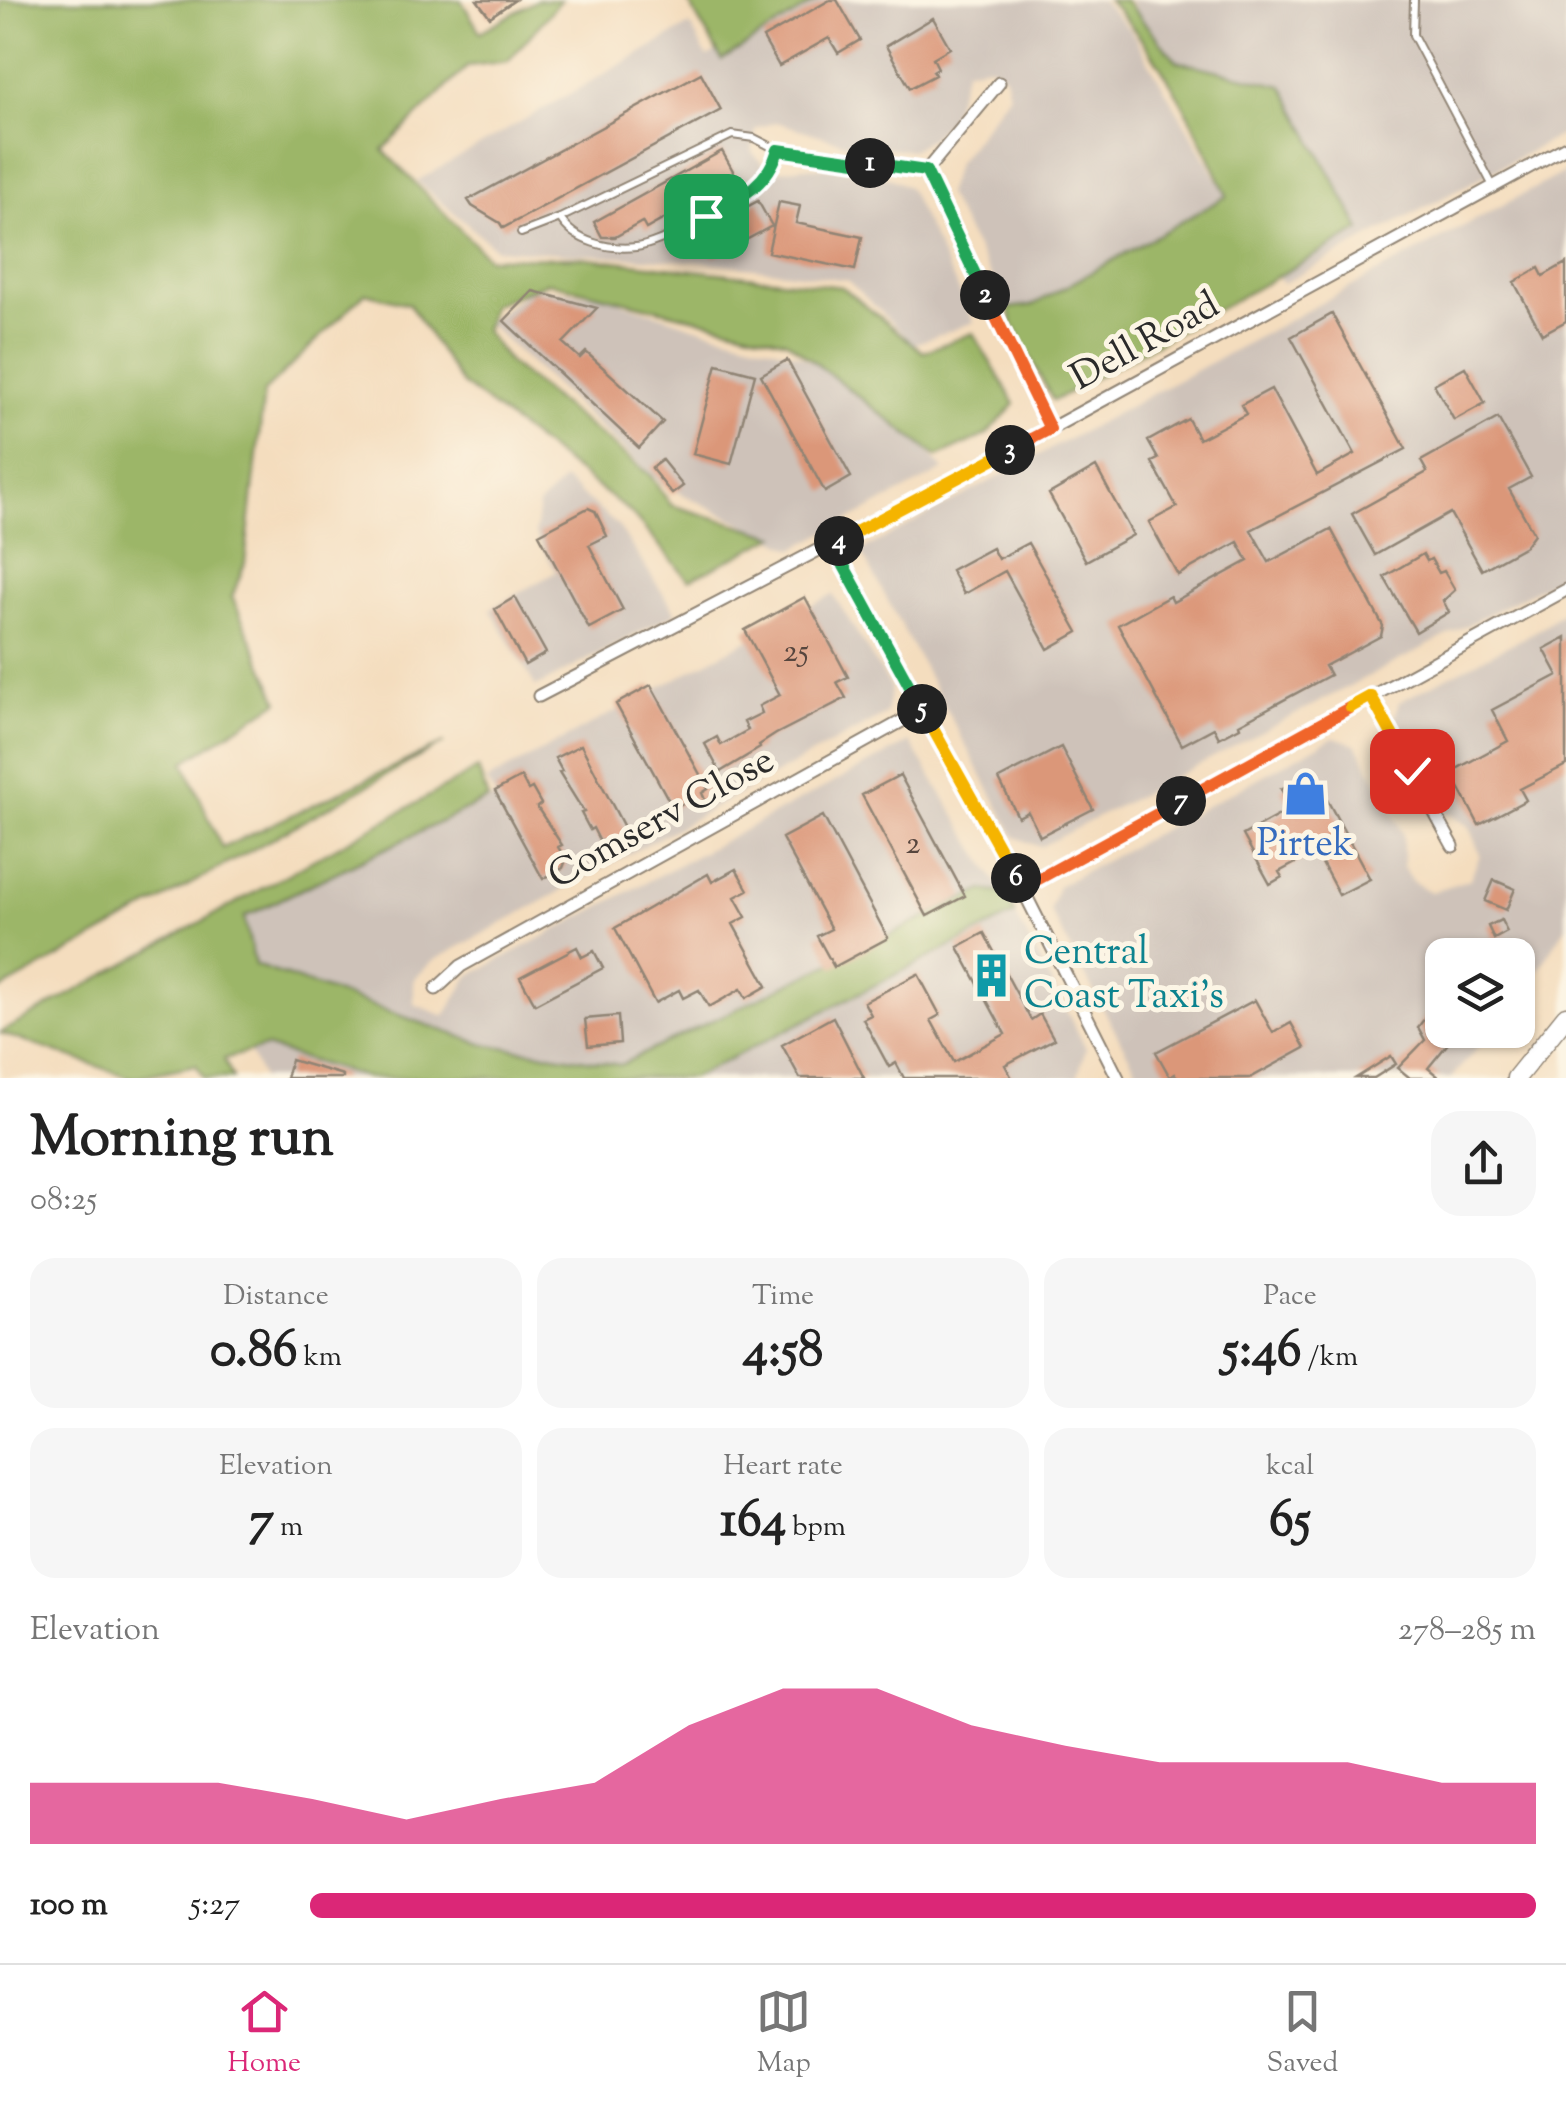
<!DOCTYPE html>
<html lang="en">
<head>
<meta charset="utf-8">
<style>
  body { margin:0; font-family:"Sorts Mill Goudy",serif; background:#f6f6f6; color:#222; height:100vh; display:flex; flex-direction:column; font-size:38px; white-space:nowrap }
  * { box-sizing:border-box; margin:0 }
  p { font-size:32px; color:#767676 }
  .icon { flex:none; width:55px; height:55px; fill:none; stroke:currentColor; stroke-width:2; stroke-linecap:round; stroke-linejoin:round }
  .map { position:relative; height:1078px; overflow:hidden }
  .side { display:flex; flex-direction:column; background:#fff; flex:1 }
  .side>* { flex:none }
  .buttons { position:absolute; left:1425px; top:938px; display:grid; gap:20px }
  .buttons a { display:grid; place-items:center; width:110px; height:110px; border-radius:20px; background:#fff; box-shadow:0 2px 8px #0004; font-size:50px }
  .pin { position:absolute; display:grid; place-items:center; width:85px; height:85px; color:#fff; margin:-42px; border-radius:20px; box-shadow:0 5px 15px #0006 }
  .km { position:absolute; width:50px; height:50px; margin:-25px; border-radius:50%; background:#222; color:#fff; font-size:28px; line-height:50px; text-align:center }
  .round { display:grid; place-items:center; flex:none; width:105px; height:105px; border-radius:30px; background:#f6f6f6 }
  .summary { display:flex; align-items:center; justify-content:space-between; height:170px; padding:0 30px }
  h1 { font-size:55px; font-weight:800; line-height:75px }
  .metrics { display:grid; grid-template-columns:repeat(3,1fr); gap:15px; height:170px; padding:10px 30px }
  .metrics div { display:grid; align-content:center; border-radius:25px; background:#f6f6f6; text-align:center }
  .metrics b { font-size:50px; font-weight:800 }
  .metrics small { font-size:28px; font-weight:400 }
  .metrics p { font-size:28px }
  .chart { height:280px; padding:20px 30px }
  .chart p { display:flex; justify-content:space-between }
  .chart svg { width:100%; height:180px; margin-top:10px; fill:#db2777; opacity:.7 }
  ul { padding:0 30px; list-style:none; font-size:32px }
  li { display:grid; grid-template-columns:160px 120px 1fr; align-items:center; height:75px }
  li i { height:25px; border-radius:12px; background:#db2777 }
  .tab-bar { display:flex; justify-content:space-around; align-items:center; height:140px; border-top:2px solid #e0e0e0; background:#fff; font-size:28px; color:#767676 }
  .tab-bar a { display:grid; justify-items:center; gap:5px }
  .tab-bar .active { color:#db2777 }
  .map>svg:first-child { display:block }
  .industrial { fill:#cec2b9 }
  .forest { fill:#9cb667; stroke:#647049; stroke-width:2.5 }
  .building { fill:#db9779 }
  .lines { fill:none; stroke-linecap:round; stroke-linejoin:round }
  .service-casing { stroke:#908474; stroke-width:10 }
  .minor-casing { stroke:#908474; stroke-width:15 }
  .primary-casing { stroke:#908474; stroke-width:21 }
  .service { stroke:#fff; stroke-width:6 }
  .minor { stroke:#fff; stroke-width:11 }
  .primary { stroke:#fff; stroke-width:18 }
  .split-1-casing { stroke:#fff; stroke-width:20 }
  .split-2-casing { stroke:#fff; stroke-width:20 }
  .split-3-casing { stroke:#fff; stroke-width:20 }
  .split-4-casing { stroke:#fff; stroke-width:20 }
  .split-5-casing { stroke:#fff; stroke-width:20 }
  .split-6-casing { stroke:#fff; stroke-width:20 }
  .split-7-casing { stroke:#fff; stroke-width:20 }
  .split-8-casing { stroke:#fff; stroke-width:20 }
  .split-9-casing { stroke:#fff; stroke-width:20 }
  .split-1 { stroke:#22a559; stroke-width:12 }
  .split-2 { stroke:#22a559; stroke-width:12 }
  .split-3 { stroke:#f0652b; stroke-width:12 }
  .split-4 { stroke:#f5b400; stroke-width:12 }
  .split-5 { stroke:#22a559; stroke-width:12 }
  .split-6 { stroke:#f5b400; stroke-width:12 }
  .split-7 { stroke:#f0652b; stroke-width:12 }
  .split-8 { stroke:#f0652b; stroke-width:12 }
  .split-9 { stroke:#f5b400; stroke-width:12 }
  .labels { text-anchor:middle; dominant-baseline:central; stroke-width:10; stroke-linejoin:round; paint-order:stroke }
  .number-label { font-size:32px; fill:#57463e }
  .street-label { font-size:38px; fill:#2b2b2b; stroke:#fcf5e5 }
  .shop-label { font-size:38px; fill:#366cbe; stroke:#fcf5e5 }
  .culture-label { font-size:38px; fill:#0d838f; stroke:#fcf5e5; text-anchor:start }
</style>
</head>
<body>
<div class="map">
<svg width="1566" height="1078" viewBox="0 0 1566 1078">
  <rect width="100%" height="100%" fill="#fcf5e5"/>
  <filter id="ink" filterUnits="userSpaceOnUse"><feTurbulence type="fractalNoise" baseFrequency=".01" numOctaves="2"/><feDisplacementMap in="SourceGraphic" scale="20" xChannelSelector="R" yChannelSelector="G"/><feConvolveMatrix kernelMatrix="1 2 1 2 8 2 1 2 1" color-interpolation-filters="sRGB"/></filter>
  <filter id="wash" filterUnits="userSpaceOnUse"><feTurbulence type="fractalNoise" baseFrequency=".0048" numOctaves="4" result="noise"/><feDisplacementMap in="SourceGraphic" scale="40" xChannelSelector="R" yChannelSelector="G"/><feGaussianBlur stdDeviation="2.25" result="paint"/><feColorMatrix in="noise" values="0 0 0 0 0 0 0 0 0 0 0 0 0 0 0 0 0 1.4 0 .05"/><feComposite in="paint" operator="in"/></filter>
  <g filter="url(#wash)">
    <rect width="100%" height="100%" fill="#f4ddbe"/>
    <path class="industrial" d="M813,0H1101L1131,31L1227,196L1033,305L1009,308L946,194L956,164L1009,94L1005,76L989,65L966,69L950,119L931,138L911,150L848,144L776,122L756,129L752,152L770,172L803,167L873,170L908,187L974,322L914,344L847,280L706,262L496,249L417,181L690,25L707,57Z
      M1130,0H1566V132L1282,284Z
      M1566,171V564L1558,578L1040,847L1015,837L861,551Z
      M533,287L603,296L693,326L797,354L881,399L944,470L794,549L660,483L487,323Z
      M564,480L618,526L676,613L536,687L490,609L556,572L535,534L539,505Z
      M833,594L891,688L886,714L431,962L414,980V1004L445,1016L469,976L910,742L1003,893L983,890L620,1065L482,1044L255,965L244,917L496,797L486,781Z
      M1566,610V927L1518,1002V955H1442V1030H1493L1451,1078H1141L1050,911L1058,886L1334,737L1356,744L1383,792L1403,835V867L1412,881L1431,892L1470,879L1480,855L1470,827L1436,806L1393,724L1399,702L1536,631Z
      M1015,914L1086,1048L1077,1078H692Z
      M265,1047L368,1078H262L250,1053Z"/>
    <path class="forest" d="M0,0H461L480,32L537,0H561L508,61L468,66L383,150L488,258L579,257L842,287L923,352L973,333L1015,404L986,435L937,457L787,341L548,282L492,305L485,331L509,363L650,475L671,505L776,536L689,580L630,512L461,383L409,304L365,293L264,392L245,563L232,597L279,701L184,762L222,848L444,743L0,990Z
      M687,0H818L722,60Z
      M1108,0H1125L1177,61L1283,86L1361,230L1053,401L1013,325L1009,308L1033,305L1227,196C1196,126 1162,55 1108,0Z
      M478,769L488,799L244,917L255,965L482,1044L620,1065L983,890L1003,893L1015,914L692,1078H368L265,1047L224,1059L233,1078H204L196,1065L132,1078L0,1033Z"/>
    <g id="blocks">
      <path class="building" d="M477,0H515L490,17Z
        M830,0H837L860,40L838,53L829,38L779,66L763,38Z
        M933,18L950,48L933,58L938,68L933,71L935,75L910,88L886,46Z
        M701,73L721,110L503,228L500,223L472,206L468,200Z
        M722,151L737,178L646,229L642,222L615,237H602L594,222Z
        M758,201L772,226L714,257L709,248L698,254L689,238Z
        M779,202L800,206L796,223L862,237L855,270L768,252Z
        M1566,263V321L1542,334L1514,282L1539,268L1543,276Z
        M533,291L597,308L563,343L580,358L586,352L663,422L639,448L504,321Z
        M1332,314L1406,449L1251,530L1269,562L1331,529L1383,626L1381,636L1325,666L1330,675L1239,724L1240,727L1219,738L1214,728L1182,745L1118,625L1170,596L1173,602L1248,561L1238,542L1178,575L1149,522L1177,507L1152,462L1158,459L1148,441L1188,419L1199,439L1246,414L1241,405L1271,389L1317,475L1355,454L1291,337Z
        M787,360L851,477L825,492L761,375Z
        M717,364L755,374L731,464L693,454Z
        M1465,367L1485,403L1454,420L1434,384Z
        M1498,418L1531,477L1509,489L1534,534L1525,546L1482,570L1450,513L1375,555L1352,514L1427,472L1421,461Z
        M662,460L683,486L672,494L651,468Z
        M1096,467L1133,535L1086,561L1049,494Z
        M588,508L595,511L607,536L589,545L623,610L589,628L539,534Z
        M1028,543L1078,632L1048,649L1005,571L964,594L951,570L992,548L998,559Z
        M1423,554L1427,561L1431,559L1439,573L1444,571L1455,590L1443,601L1449,612L1416,632L1384,577Z
        M515,597L546,653L525,665L495,609Z
        M805,597L848,677L837,682L846,698L776,734L759,745L760,748L720,772L705,744L717,737L721,745L748,730L744,722L762,713L759,706L780,695L745,630Z
        M1566,637V765L1520,789L1526,800L1479,825L1451,772L1508,741L1492,710L1558,675L1544,649Z
        M651,685L708,789L702,793L705,800L697,804L693,798L673,808L616,704Z
        M581,745L627,833L608,843L599,840L593,828L590,830L581,813L584,812L559,772L562,771L555,758Z
        M1061,747L1093,809L1040,836L1028,812L1018,817L999,779Z
        M1312,772L1370,879L1339,895L1316,852L1279,872L1282,877L1270,884L1243,835L1292,808L1281,789Z
        M900,775L965,896L927,916L862,795Z
        M521,777L528,790L532,788L541,804L537,807L562,845L558,847L566,860L563,868L543,879L495,791Z
        M823,816L888,938L834,967L817,936L831,929L782,838Z
        M736,869L748,890L735,897L746,917L733,924L767,986L746,998L741,989L709,1007L699,990L683,998L679,990L655,1003L615,928L708,874L712,882Z
        M1494,880L1515,889L1506,910L1485,901Z
        M1501,920L1507,932L1494,939L1488,926Z
        M984,933L1031,1020L1040,1014L1054,1039L1005,1065L1012,1078H904L896,1063L889,1067L863,1019L871,1015L864,1002L918,974L940,1015L931,1020L954,1062L1005,1034L958,947Z
        M577,947L582,957L594,951L603,968L535,1004L520,977Z
        M1442,996V1030H1459L1428,1068L1440,1078H1410L1398,1068L1425,1040L1418,1027Z
        M1255,1000L1273,1033L1291,1023L1305,1048L1250,1078H1177L1175,1074L1170,1077L1156,1052Z
        M618,1016L620,1043L588,1046L585,1019Z
        M833,1017L864,1078H800L782,1045Z
        M1391,1056L1396,1064L1374,1078H1356Z
        M291,1060L343,1075V1078H286Z"/>
    </g>
  </g>
  <g filter="url(#ink)">
    <use href="#blocks" fill-opacity="0" stroke="#908474" stroke-width="2.5"/>
    <g class="lines">
      <defs>
        <path id="service" d="M1414,0L1413,35L1493,186
          M732,135L754,138L778,150C774,166 766,178 754,189C737,204 658,245 636,247C609,250 574,242 560,218Z
          M521,233L560,218"/>
        <path id="minor" d="M778,150L926,171L1050,429
          M926,171L999,83
          M832,544L1022,888L1118,1078
          M539,696L1050,429L1566,147
          M1371,697L1453,846
          M1022,888L1566,590
          M436,989L461,966L922,710"/>
        <path id="primary" d="M1516,1078L1566,1016"/>
      </defs>
      <use href="#service" class="service-casing"/>
      <use href="#minor" class="minor-casing"/>
      <use href="#primary" class="primary-casing"/>
      <use href="#service" class="service"/>
      <use href="#minor" class="minor"/>
      <use href="#primary" class="primary"/>
    </g>
  </g>
  <g class="lines" filter="url(#ink)">
    <defs>
      <path id="split-1" d="M706,216C737,199 767,187 778,150L870,163"/>
      <path id="split-2" d="M870,163L926,171L985,295"/>
      <path id="split-3" d="M985,295L1050,429L1010,450"/>
      <path id="split-4" d="M839,541L1010,450"/>
      <path id="split-5" d="M839,541L832,544L922,709"/>
      <path id="split-6" d="M922,709L1016,878"/>
      <path id="split-7" d="M1016,878L1022,888L1181,801"/>
      <path id="split-8" d="M1181,801L1351,707"/>
      <path id="split-9" d="M1351,707L1371,696L1412,771"/>
    </defs>
    <use href="#split-1" class="split-1-casing"/>
    <use href="#split-2" class="split-2-casing"/>
    <use href="#split-3" class="split-3-casing"/>
    <use href="#split-4" class="split-4-casing"/>
    <use href="#split-5" class="split-5-casing"/>
    <use href="#split-6" class="split-6-casing"/>
    <use href="#split-7" class="split-7-casing"/>
    <use href="#split-8" class="split-8-casing"/>
    <use href="#split-9" class="split-9-casing"/>
    <use href="#split-1" class="split-1"/>
    <use href="#split-2" class="split-2"/>
    <use href="#split-3" class="split-3"/>
    <use href="#split-4" class="split-4"/>
    <use href="#split-5" class="split-5"/>
    <use href="#split-6" class="split-6"/>
    <use href="#split-7" class="split-7"/>
    <use href="#split-8" class="split-8"/>
    <use href="#split-9" class="split-9"/>
  </g>
  <defs>
    <symbol id="shop-bare" viewBox="-9 -9 18 18"><path d="M-5-2.5h2.3a2.7 3.5 0 0 1 5.4 0H5L5.5 6h-11ZM-1.5-2.5h3a1.5 2.3 0 0 0-3 0Z" fill="#3f7fe0" stroke="#fcf5e5" stroke-width="2.5" paint-order="stroke"/></symbol>
    <symbol id="building-bare" viewBox="-9 -9 18 18"><path d="M-4-6H4V6H1V3H-1V6H-4ZM-2.5-4.3h1.7v1.8h-1.7ZM.8-4.3h1.7v1.8H.8ZM-2.5-1h1.7V.8h-1.7ZM.8-1h1.7V.8H.8Z" fill="#0f9aa8" stroke="#fcf5e5" stroke-width="2.5" paint-order="stroke"/></symbol>
  </defs>
  <g fill-rule="evenodd">
    <use href="#shop-bare" x="1274" y="762" width="63" height="63"/>
    <use href="#building-bare" x="960" y="944" width="63" height="63"/>
  </g>
  <g class="labels">
    <g class="number-label">
      <text x="796" y="653">25</text>
      <text x="913" y="845">2</text>
    </g>
    <g class="street-label">
      <text transform="translate(1146 343) rotate(-29)">Dell Road</text>
      <text transform="translate(662 820) rotate(-29)">Comserv Close</text>
    </g>
    <g class="shop-label">
      <text x="1305" y="846">Pirtek</text>
    </g>
    <g class="culture-label">
      <text x="1024" y="954">Central<tspan x="1024" dy="44">Coast Taxi's</tspan></text>
    </g>
  </g>
</svg>
<div class="buttons">
<a><svg class="icon" aria-label="layers" viewBox="0 0 24 24"><path d="M12 4l9 5-9 5-9-5zM3 14l9 5 9-5"/></svg></a>
</div>
<div class="pin" style="left:706px;top:216px;background:#1e9e55"><svg class="icon" aria-label="arrive" viewBox="0 0 24 24"><path d="M6 21V4h12l-3 4 3 4H6"/></svg></div>
<div class="pin" style="left:1412px;top:771px;background:#d93025"><svg class="icon" aria-label="check" viewBox="0 0 24 24"><path d="M5 12l5 5 9-10"/></svg></div>
<b class="km" style="left:870px;top:163px">1</b>
<b class="km" style="left:985px;top:295px">2</b>
<b class="km" style="left:1010px;top:450px">3</b>
<b class="km" style="left:839px;top:541px">4</b>
<b class="km" style="left:922px;top:709px">5</b>
<b class="km" style="left:1016px;top:878px">6</b>
<b class="km" style="left:1181px;top:801px">7</b>
</div>
<section class="side">
<div class="summary"><div><h1>Morning run</h1><p>08:25</p></div><a class="round"><svg class="icon" aria-label="share" viewBox="0 0 24 24"><path d="M12 15V3M7 8l5-5 5 5M5 13v7h14v-7"/></svg></a></div>
<div class="metrics">
<div><p>Distance</p><b>0.86<small> km</small></b></div>
<div><p>Time</p><b>4:58</b></div>
<div><p>Pace</p><b>5:46<small> /km</small></b></div>
</div>
<div class="metrics">
<div><p>Elevation</p><b>7<small> m</small></b></div>
<div><p>Heart rate</p><b>164<small> bpm</small></b></div>
<div><p>kcal</p><b>65</b></div>
</div>
<div class="chart"><p><span>Elevation</span>278–285 m</p>
<svg viewBox="0 0 160 44" preserveAspectRatio="none"><path d="M0 44V29L10 29L20 29L30 33L40 38L50 33L60 29L70 15L80 6L90 6L100 15L110 20L120 24L130 24L140 24L150 29L160 29V44z"/></svg>
</div>
<ul>
<li><b>100 m</b>5:27<i style="width:100%"></i></li>
</ul>
</section>
<nav class="tab-bar">
<a class="active"><svg class="icon" aria-label="home" viewBox="0 0 24 24"><path d="M3 11l9-7 9 7M6 9v11h12V9"/></svg>Home</a>
<a><svg class="icon" aria-label="map" viewBox="0 0 24 24"><path d="M3 6l6-2 6 2 6-2v14l-6 2-6-2-6 2zM9 4v14M15 6v14"/></svg>Map</a>
<a><svg class="icon" aria-label="saved" viewBox="0 0 24 24"><path d="M7 4h10v16l-5-4-5 4z"/></svg>Saved</a>
</nav>
</body>
</html>
